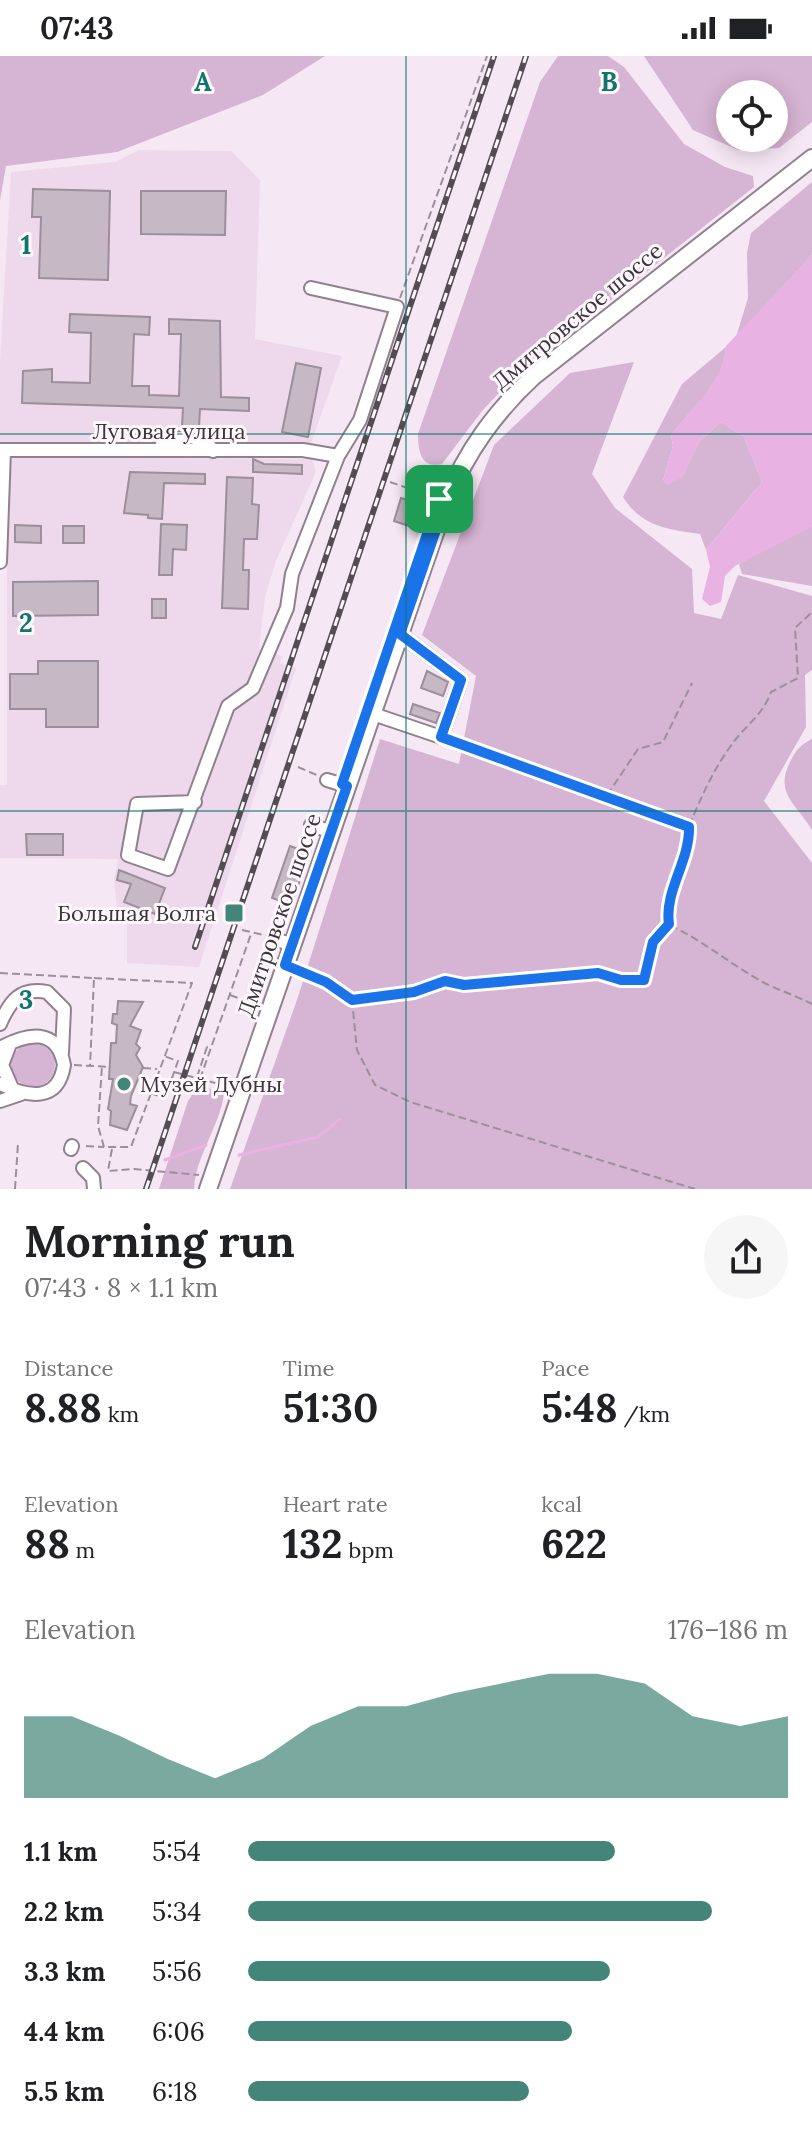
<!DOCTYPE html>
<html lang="en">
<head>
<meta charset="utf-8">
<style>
  body { margin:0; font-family:Lora,serif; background:#f6f6f6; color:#202124; height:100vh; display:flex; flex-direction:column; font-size:30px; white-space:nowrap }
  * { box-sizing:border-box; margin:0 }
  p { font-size:26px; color:#757577 }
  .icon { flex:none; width:44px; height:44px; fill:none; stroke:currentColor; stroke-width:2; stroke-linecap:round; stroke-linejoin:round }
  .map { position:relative; height:1133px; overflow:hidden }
  .details { display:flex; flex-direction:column; background:#fff; flex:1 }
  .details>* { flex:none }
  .buttons { position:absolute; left:716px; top:24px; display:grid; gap:16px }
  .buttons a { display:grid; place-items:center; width:72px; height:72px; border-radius:50%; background:#fff; box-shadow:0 4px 20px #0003; font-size:40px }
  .pin { position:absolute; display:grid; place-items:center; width:68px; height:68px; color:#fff; margin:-34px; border-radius:16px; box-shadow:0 4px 12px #0006 }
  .round { display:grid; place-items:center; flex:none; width:84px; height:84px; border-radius:42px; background:#f6f6f6 }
  .overview { display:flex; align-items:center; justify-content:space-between; height:136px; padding:0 24px }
  h1 { font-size:44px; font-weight:700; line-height:60px }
  .metrics { display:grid; grid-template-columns:repeat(3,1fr); gap:12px; height:136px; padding:8px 24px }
  .metrics div { display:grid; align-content:center }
  .metrics b { font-size:40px; font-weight:700 }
  .metrics small { font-size:22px; font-weight:400 }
  .metrics p { font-size:22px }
  .chart { height:224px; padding:16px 24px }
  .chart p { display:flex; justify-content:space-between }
  .chart svg { width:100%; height:144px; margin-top:8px; fill:#438679; opacity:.7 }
  ul { padding:0 24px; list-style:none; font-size:26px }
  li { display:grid; grid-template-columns:128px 96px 1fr; align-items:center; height:60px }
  li i { height:20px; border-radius:10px; background:#438679 }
  .status { display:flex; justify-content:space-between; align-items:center; height:56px; padding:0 40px; background:#fff; direction:ltr }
  .status svg { height:22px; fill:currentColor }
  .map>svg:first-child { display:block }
  .built { fill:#eed9ec }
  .green { fill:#d6b4d3; fill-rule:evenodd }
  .water { fill:#e8b2e3 }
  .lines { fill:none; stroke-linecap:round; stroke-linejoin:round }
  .stream { stroke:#e8b2e3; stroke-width:3 }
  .building { fill:#c6b8c5; stroke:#9c8e9a; stroke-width:2 }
  .minor-casing { stroke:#8f828e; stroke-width:16 }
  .major-casing { stroke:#8f828e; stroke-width:20 }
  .path { stroke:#9b909a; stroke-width:2; stroke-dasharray:8 4; stroke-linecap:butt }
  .minor { stroke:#fff; stroke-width:12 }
  .major { stroke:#fff; stroke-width:16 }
  .rail-casing { stroke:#534d53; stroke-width:6 }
  .rail { stroke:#fef8fd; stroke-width:3; stroke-dasharray:9; stroke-linecap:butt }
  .route-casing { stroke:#fff; stroke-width:16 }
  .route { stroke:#1a73e8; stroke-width:10 }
  .grid { fill:none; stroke:#0f766e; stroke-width:2; stroke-opacity:0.55 }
  .poi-dot { fill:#438679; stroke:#fef8fd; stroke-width:3 }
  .labels { text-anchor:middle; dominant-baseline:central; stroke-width:6; stroke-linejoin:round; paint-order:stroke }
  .street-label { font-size:22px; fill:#3b363b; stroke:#fef8fd }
  .poi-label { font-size:22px; fill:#3b363b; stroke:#fef8fd; text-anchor:end }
  .grid-label { font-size:26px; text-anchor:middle; font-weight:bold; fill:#0f766e; stroke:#fef8fd; stroke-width:6; stroke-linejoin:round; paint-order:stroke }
</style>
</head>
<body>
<div class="status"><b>07:43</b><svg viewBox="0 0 49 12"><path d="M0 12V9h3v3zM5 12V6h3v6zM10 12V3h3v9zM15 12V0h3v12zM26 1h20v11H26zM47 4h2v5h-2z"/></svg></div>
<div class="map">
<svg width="812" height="1133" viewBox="0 0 812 1133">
  <rect width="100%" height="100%" fill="#f6e7f5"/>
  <path class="built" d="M139,94L231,95L260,124L255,283L342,300L310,390L0,387V304L11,116L115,106Z
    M15,401L312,403L316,416L276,505L265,541L259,593L282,600L280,607L296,612L199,911L127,907V863L118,862L114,825L118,803L0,802V729H7V410Z"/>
  <path class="green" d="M0,0H325L263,39L117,96L6,110L0,144Z
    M558,0H608L624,11L684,88L725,111L753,120L754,131L518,317L482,355L442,408C421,413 418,395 418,378L540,26Z
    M644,0H812V66L779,92L738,94L693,74ZM730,38H774V82H730Z
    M812,126V199L736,281L748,242L747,197L751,177Z
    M726,291C725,324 691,354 671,379L673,390L663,425L682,421L700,385L721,366L744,381L762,426L706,494L700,478C667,473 642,471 623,441L682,328Z
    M634,306L592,418L615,452L692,513L694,557L721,563L738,519L812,540V614L805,619L806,671L764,745L812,807V1133H230L297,944L380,683L459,708L476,620L422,579L494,389L570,317Z
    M806,471H812V530L742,518L739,508Z
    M812,683V774C797,748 774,738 790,706C796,694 800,689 812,683Z
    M11 1009a22 22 0 1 1 44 0a22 22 0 1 1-44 0Z
    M199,1029L224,1038C219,1072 196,1099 194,1133H159L188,1045Z"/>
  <path class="water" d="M812,199V471L735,510L725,520L721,546L710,550L702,543L710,511L706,494L762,426L744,381L721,366L700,385L683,421L668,429L663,425L673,390L671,379C691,354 725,323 726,290Z"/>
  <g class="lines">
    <path class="stream" d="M239,1099L318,1081L340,1063
      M165,1104L206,1089"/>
  </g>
  <path class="building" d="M33,133L110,135L108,224L39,222L41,161H32Z
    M141,135H226L225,179L141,178Z
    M70,258L150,261L149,279L134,278L132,330H149V339L179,340L181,278H169V263L220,265L221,341L249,342V355L200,353L199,372L190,374L182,370L183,352L22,347L23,315L52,313V326L90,327L91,277L69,276Z
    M296,307L321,312L308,381L282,376Z
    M253,403L264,408L302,409V418L253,416Z
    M130,416L205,418V428L164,427L162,463L148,462V459L124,457Z
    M227,421L253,422L252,448L259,449L257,483H244L243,514H249L248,553L222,552Z
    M401,442L420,448L412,471L394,465Z
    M161,468L187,469L186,494L173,493L172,519H159Z
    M15,469L41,470V487L15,486Z
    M63,470H84V487H63Z
    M98,525V559L13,560V526Z
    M152,543H166V562H152Z
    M38,605H98V671H46V653H10V618H38Z
    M427,615L448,626L443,640L421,632Z
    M413,648L440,657L436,667L410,658Z
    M26,778H63V799H27Z
    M290,790L310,797L291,849L272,842Z
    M119,814L165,832L155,858L124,846L131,828L117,824Z
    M118,945L143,946L130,970L141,974L136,988L140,992L136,999L143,1011L131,1040L130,1048L137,1050L127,1074L110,1069L111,1055L108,1053L113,1023H109L111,987H116L117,969L112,967L113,958H117Z"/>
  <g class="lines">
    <defs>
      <path id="minor" d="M194,382L205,383L213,395
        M0,394H303L338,400
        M159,394L165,383L186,382
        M0,506L4,394
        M373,658L441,681L461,624L400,578
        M327,724L347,730
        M195,746L137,748L128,799L168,813L228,650L253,632L287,552L292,518L338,400L360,364L397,251L311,232
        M311,769L332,776
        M278,884L292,889
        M0,968C10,945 20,931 47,936L64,953L62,997
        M10,988L2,1009L12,1032
        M0,992C27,977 57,971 64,1009C58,1047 28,1041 0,1028
        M0,1045L21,1038
        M71,1093L72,1090
        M83,1112L93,1122L94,1133"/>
      <path id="major" d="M208,1133L446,445C467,395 494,357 534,320L812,102"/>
    </defs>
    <use href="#minor" class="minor-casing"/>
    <use href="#major" class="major-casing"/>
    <path class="path" d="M400,242L487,0
      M390,426L434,441
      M450,684L606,741L638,693L663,686L692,627
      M298,711L319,720
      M689,770C701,742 712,716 730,691C744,670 762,661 771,636L798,622L795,572L812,556
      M670,869C703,885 729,907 761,925C777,934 795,939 812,948
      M242,874L268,880
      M299,915L326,926L352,944L357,994L375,1029L410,1046L695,1133
      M0,917L94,922L90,1010
      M94,922L192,927L131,1091H104L98,1070L102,1010
      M230,939L257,949
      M352,944L414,936L445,925L464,929L598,917L621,924H644L653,886L669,868C664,835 690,805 689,771L606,741
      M74,1009L110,1011
      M143,1012L157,1013
      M174,1016L230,1031
      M197,1021L207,991L203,990
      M200,1023L251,878
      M150,1037L165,1042L178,1005L164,1000
      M86,1090L104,1091
      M112,1093L108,1115L134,1113L199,1119
      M15,1133L18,1087"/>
    <use href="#minor" class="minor"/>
    <use href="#major" class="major"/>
    <defs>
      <path id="rail" d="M195,891L494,0
        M146,1133L526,0"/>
    </defs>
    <use href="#rail" class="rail-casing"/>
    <use href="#rail" class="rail"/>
  </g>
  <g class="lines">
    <defs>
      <path id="route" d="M439,443L446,445L400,578L461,624L441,681L689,771C690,805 664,835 669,868L653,886L644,924H621L598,917L464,929L445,925L414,936L352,944L326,926L285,909L347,730L342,728Z"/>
    </defs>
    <use href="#route" class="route-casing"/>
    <use href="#route" class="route"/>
  </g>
  <path class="grid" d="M406,0V1133M0,378H812M0,755H812"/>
  <g class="poi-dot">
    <rect x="224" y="847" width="20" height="20" rx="4"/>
    <circle cx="124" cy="1028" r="8"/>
  </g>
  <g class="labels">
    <g class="street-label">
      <text transform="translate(577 260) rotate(-40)">Дмитровское шоссе</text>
      <text x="169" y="375">Луговая улица</text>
      <text transform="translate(279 859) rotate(-71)">Дмитровское шоссе</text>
    </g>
    <g class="poi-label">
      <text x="216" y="857">Большая Волга</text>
      <text x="140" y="1028" text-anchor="start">Музей Дубны</text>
    </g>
  </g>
  <g class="grid-label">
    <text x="203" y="35">A</text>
    <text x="609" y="35">B</text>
    <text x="26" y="198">1</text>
    <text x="26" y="576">2</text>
    <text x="26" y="953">3</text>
  </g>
</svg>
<div class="buttons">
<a><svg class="icon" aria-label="locate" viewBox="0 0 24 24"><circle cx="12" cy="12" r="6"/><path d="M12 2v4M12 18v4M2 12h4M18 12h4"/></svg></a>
</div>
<div class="pin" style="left:439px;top:443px;background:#1e9e55"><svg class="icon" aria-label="arrive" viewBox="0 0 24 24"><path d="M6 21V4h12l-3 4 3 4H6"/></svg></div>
</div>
<section class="details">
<div class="overview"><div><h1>Morning run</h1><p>07:43 · 8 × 1.1 km</p></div><a class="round"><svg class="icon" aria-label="share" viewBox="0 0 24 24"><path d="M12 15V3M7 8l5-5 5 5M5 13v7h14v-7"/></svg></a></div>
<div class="metrics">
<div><p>Distance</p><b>8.88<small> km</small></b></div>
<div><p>Time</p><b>51:30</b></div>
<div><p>Pace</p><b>5:48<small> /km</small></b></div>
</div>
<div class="metrics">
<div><p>Elevation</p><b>88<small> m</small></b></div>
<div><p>Heart rate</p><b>132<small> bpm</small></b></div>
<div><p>kcal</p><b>622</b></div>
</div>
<div class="chart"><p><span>Elevation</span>176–186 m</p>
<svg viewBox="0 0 160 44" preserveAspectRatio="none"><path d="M0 44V19L10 19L20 25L30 32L40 38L50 32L60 22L70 16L80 16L90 12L100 9L110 6L120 6L130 9L140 19L150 22L160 19V44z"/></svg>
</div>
<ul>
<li><b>1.1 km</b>5:54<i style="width:68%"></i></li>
<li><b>2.2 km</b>5:34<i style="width:86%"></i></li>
<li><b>3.3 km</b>5:56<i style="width:67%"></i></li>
<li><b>4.4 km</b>6:06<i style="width:60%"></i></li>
<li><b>5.5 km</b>6:18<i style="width:52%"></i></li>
</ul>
</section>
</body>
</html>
